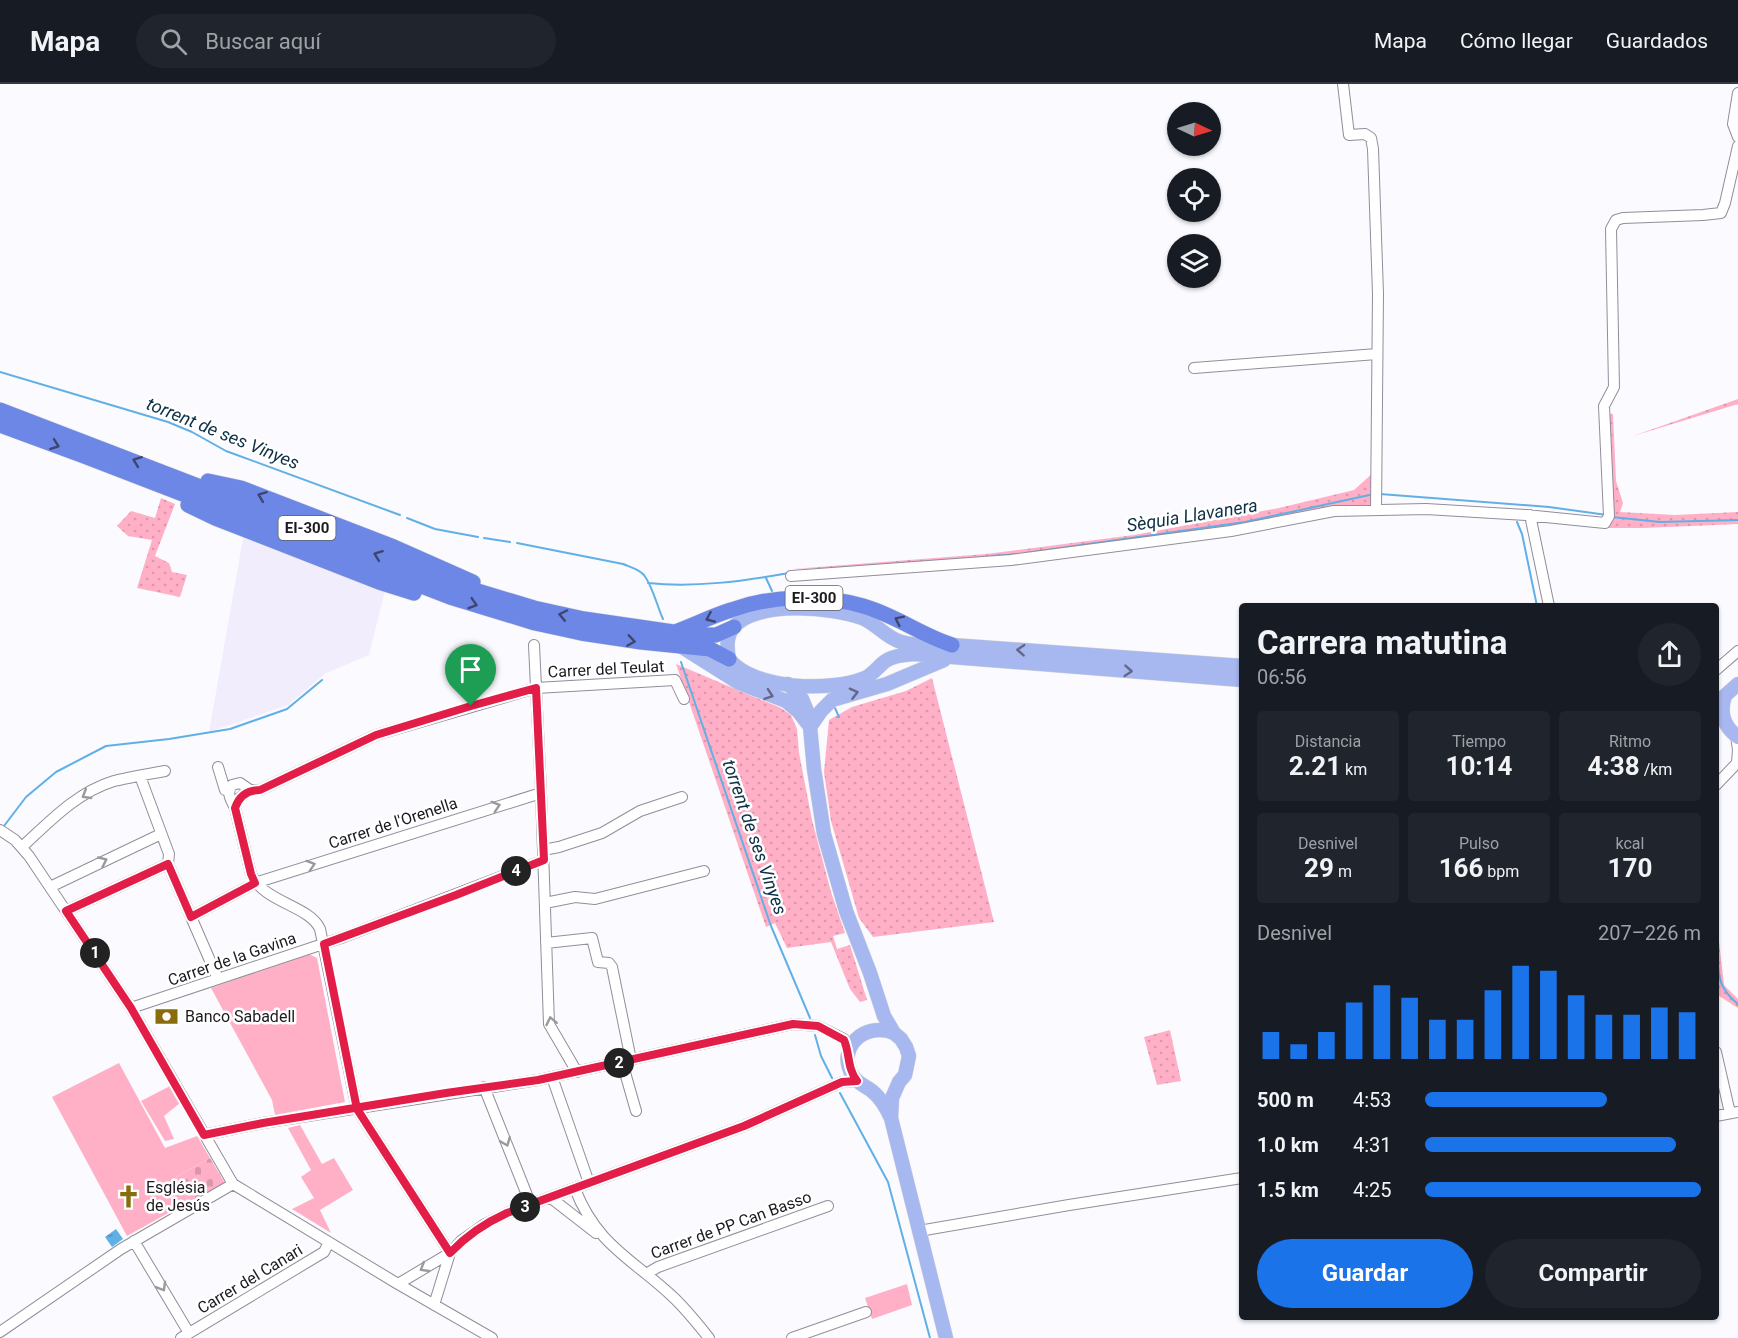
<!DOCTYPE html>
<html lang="es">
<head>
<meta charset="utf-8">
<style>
  body { margin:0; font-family:Roboto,sans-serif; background:#20242c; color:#f1f3f6; height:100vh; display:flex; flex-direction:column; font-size:22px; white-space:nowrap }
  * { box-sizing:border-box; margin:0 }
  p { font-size:20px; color:#9ea1a6 }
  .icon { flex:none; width:33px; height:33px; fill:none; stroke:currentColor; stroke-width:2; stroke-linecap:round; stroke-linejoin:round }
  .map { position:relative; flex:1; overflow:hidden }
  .details { position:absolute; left:1239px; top:519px; width:480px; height:717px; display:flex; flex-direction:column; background:#171b24; border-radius:6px; box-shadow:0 2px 4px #0004 }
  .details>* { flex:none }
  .needle { width:39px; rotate:94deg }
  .fabs { position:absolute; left:1167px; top:18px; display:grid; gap:12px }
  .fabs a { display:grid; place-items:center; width:54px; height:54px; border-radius:50%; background:#171b24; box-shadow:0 2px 4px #0004; font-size:30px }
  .pin { position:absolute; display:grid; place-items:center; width:51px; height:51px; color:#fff; margin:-62px -26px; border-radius:50% 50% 50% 0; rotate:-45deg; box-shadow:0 0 6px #0007 }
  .pin .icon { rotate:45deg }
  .km { position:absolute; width:30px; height:30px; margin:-15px; border-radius:50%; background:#222; color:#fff; font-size:16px; line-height:30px; text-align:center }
  .round { display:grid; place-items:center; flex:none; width:63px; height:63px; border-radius:32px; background:#20242c }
  .head { display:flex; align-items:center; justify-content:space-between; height:102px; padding:0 18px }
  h1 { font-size:33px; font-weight:700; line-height:45px }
  .stats { display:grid; grid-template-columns:repeat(3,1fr); gap:9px; height:102px; padding:6px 18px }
  .stats div { display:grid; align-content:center; border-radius:6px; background:#20242c; text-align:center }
  .stats b { font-size:26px; font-weight:700 }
  .stats small { font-size:16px; font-weight:400 }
  .stats p { font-size:16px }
  .chart { height:168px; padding:12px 18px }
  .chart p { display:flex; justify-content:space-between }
  .chart svg { width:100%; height:108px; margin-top:6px; stroke:#1a73e8; stroke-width:6 }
  .action { display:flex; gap:12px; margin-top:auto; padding:12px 18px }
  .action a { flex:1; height:69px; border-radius:36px; background:#1a73e8; color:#fff; font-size:24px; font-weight:700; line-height:69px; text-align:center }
  .action a+a { background:#20242c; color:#f1f3f6 }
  ul { padding:0 18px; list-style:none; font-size:20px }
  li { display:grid; grid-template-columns:96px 72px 1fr; align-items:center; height:45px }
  li i { height:15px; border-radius:8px; background:#1a73e8 }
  header { display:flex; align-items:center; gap:36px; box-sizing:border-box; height:84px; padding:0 30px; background:#171b24; border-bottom:2px solid #363941 }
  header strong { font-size:28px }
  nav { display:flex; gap:33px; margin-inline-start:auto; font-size:21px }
  .search { width:420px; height:54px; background:#20242c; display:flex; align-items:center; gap:15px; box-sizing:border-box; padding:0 21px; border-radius:33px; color:#9ea1a6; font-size:22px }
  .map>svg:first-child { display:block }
  .built { fill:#f2edfc }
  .grass { fill:url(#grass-dots) }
  .cemetery { fill:url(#cemetery-stones) }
  .park { fill:#ffb0c7 }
  .water { fill:url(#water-ripples) }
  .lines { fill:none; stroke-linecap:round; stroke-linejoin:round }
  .stream { stroke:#61b0e5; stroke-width:2 }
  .minor-casing { stroke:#928d9c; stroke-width:12 }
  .major-casing { stroke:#d6d6d7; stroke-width:15 }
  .highway-casing { stroke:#d6d6d7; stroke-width:16 }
  .minor { stroke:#fff; stroke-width:10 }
  .major { stroke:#a7b7ef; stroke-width:14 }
  .highway { stroke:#6c87e5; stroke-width:15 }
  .oneway { stroke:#3c466f }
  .oneway2 { stroke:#626888 }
  .oneway3 { stroke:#99989b }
  .route-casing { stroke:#fff; stroke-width:12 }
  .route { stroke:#e11d48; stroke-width:8 }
  .labels { text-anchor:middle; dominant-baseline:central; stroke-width:5; stroke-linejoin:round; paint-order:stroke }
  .shield { fill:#fff; stroke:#605f63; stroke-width:1.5 }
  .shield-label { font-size:15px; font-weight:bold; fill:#1c1a20 }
  .street-label { font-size:16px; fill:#1c1a20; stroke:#fff }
  .poi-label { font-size:16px; fill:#1c1a20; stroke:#fff; text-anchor:start }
  .water-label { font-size:18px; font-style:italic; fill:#0c3045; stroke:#fff }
</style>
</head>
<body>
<header>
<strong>Mapa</strong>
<div class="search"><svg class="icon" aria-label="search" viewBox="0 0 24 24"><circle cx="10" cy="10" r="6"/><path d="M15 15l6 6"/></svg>Buscar aquí</div>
<nav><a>Mapa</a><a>Cómo llegar</a><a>Guardados</a></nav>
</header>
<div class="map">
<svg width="1738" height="1254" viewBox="0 0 1738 1254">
  <defs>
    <pattern id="grass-dots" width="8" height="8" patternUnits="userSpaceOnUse" patternTransform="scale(1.5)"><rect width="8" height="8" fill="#ffb0c7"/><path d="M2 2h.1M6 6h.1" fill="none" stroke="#da97ab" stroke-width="1.8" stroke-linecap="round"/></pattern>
    <pattern id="cemetery-stones" width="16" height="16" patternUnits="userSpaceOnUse" patternTransform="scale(1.5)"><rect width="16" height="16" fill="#ffb0c7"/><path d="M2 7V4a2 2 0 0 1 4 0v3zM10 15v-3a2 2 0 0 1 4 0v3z" fill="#da97ab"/></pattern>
    <pattern id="water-ripples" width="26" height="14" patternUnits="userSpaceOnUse" patternTransform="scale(1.5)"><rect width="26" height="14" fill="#61b0e5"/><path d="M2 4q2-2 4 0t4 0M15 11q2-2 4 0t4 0" fill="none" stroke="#4f8eb9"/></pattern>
  </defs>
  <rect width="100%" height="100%" fill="#fbfafe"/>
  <path class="built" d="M244,449L386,503L369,571L326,589L288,621L209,648Z"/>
  <path class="grass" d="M1738,315V320L1633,352Z
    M1607,329L1613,330L1616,397L1623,419L1620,428L1675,431L1738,428V440L1644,444H1603L1614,436Z
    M1374,388L1373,423L1117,460L896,482L793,485L986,470L1134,451L1279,424L1354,406Z
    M161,414L175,420L155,472L169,479L172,488L187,491L180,513L137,504L152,456L128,452L117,442L131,427L155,434Z
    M676,580L781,624L791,631L797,645L799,669L812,736L831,808L845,849L833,852L837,865L850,861L867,916L860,918L850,905L831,858L787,864L775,839L766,843Z
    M932,594L994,838L873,853L859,834L831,737L824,688L829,636L852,623L906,607Z
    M1716,831L1724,901L1738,915V924L1719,912L1716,894Z
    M1170,946L1181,997L1157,1001L1144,953Z"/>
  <path class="cemetery" d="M210,1074L225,1099L188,1118L176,1093Z"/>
  <path class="park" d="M309,870L317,874L345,1018L275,1031L272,1016L211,904Z
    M119,979L165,1064L197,1052L210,1074L176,1093L188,1118L127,1152L52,1013Z
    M170,1002L180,1019L164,1032L174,1055L165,1057L141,1017Z
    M300,1041L322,1080L334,1074L353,1106L320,1126L331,1149L292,1125L314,1114L301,1093L311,1086L288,1044Z
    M907,1200L912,1221L872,1235L865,1214Z"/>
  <path class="water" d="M116,1145L123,1155L112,1163L105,1153Z"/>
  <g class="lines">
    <path class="stream" d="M0,288L168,338L192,348L226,367L400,431
      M1380,410L1549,423L1607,431
      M1612,433L1660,438L1738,436
      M407,434L435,445L478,453
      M1517,438L1522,450L1537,522
      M484,454L510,458
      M517,459L623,480C630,483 639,485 644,491C653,503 657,522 663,535
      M1025,469L1245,438L1374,410
      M992,472L1019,470
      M766,494L772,507
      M648,499C694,504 744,497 789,489
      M681,578L771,842L810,934
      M835,624L839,633
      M4,742L26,713L56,688L106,662L169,655L230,645L287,625L322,596
      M1716,862C1719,888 1716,903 1738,920
      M815,951L821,972L832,994
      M840,1009L888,1098L930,1254"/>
    <defs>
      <path id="minor" d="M1343,0L1349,51L1365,50L1371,54L1373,65L1378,210L1376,426
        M1738,9L1733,40L1738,53
        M1194,284L1377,270
        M1530,431L1549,522
        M791,492L1011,476L1231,447L1334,427L1426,425L1526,431L1605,439L1609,432L1604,322L1614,303L1611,145L1616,136L1623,134L1703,131L1721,129L1725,119L1738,62
        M534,561L541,709L549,940L577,988
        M1716,586L1738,567
        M1736,652L1738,666L1737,679
        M218,683L225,706L229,707
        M140,692L169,770L168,780
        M240,699L250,706L237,716L235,724C231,716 226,709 232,701Z
        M1716,701L1738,678
        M250,706H260L376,651L536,604L675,596L684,615
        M235,724L251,790C264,819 309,821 320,845L357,1025L450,1169
        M0,746L15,756L29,772L131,924L233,1100L398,1200L492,1254
        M22,763C49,738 77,708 114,697C131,693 148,690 165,687
        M543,766L559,763L602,749L640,727L682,713
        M50,803L161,750
        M545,819L575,813L595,815L704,787
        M66,827L168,780L218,895
        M191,833L255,799L541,709
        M546,859L592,854L598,878L609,879L612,883L631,976
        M131,924L344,853L544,776
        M1716,968L1730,1029
        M622,978L636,1027
        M552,993L589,1099
        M484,1003L531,1121
        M1716,1032L1738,1028
        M204,1051L263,1039L538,996L793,940L818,942L844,955L849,969
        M575,1105C597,1161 631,1174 672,1212C686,1225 697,1239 709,1254
        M551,1114L596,1149
        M919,1147L1069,1121L1242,1094
        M134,1157L189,1249
        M646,1190L658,1183L828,1122
        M398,1200L450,1169L461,1157L485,1140L507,1129L744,1042L842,998L857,997
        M434,1221L450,1169
        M0,1248L121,1165L233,1100
        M181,1254L324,1168L329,1158
        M792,1254L866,1228"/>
      <path id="major" d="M682,563L739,599L786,617L798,627L808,640
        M1242,582L952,561C935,561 917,563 901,558C885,553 877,540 862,534C834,523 754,516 733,544C726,553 727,564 729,575C753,606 831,608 865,594C873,590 877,584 883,579C891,572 903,571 914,570L1242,596
        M788,600L802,615L809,632L814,685L824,750L846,827L870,889L884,932L894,949L901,955L906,963L909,972L905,991L899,998L892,1014L891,1034
        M1725,612C1719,629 1724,643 1738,653
        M1720,616L1738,600
        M810,643L821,627L832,616L887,600L944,576
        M894,949C865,937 835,964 853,992C858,1000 866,1002 872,1007C881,1014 886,1023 891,1034L946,1254"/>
      <path id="highway" d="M0,326L448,498L534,524L584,535L694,551H716L734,543
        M0,341L84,372L450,513L535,539L581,549L641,558L710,565L729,575
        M208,397L241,404L394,463L473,498
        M188,421L215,434L379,498L414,509
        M675,548C694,541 712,532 731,526C773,511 821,510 863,522C895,531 921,551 952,561"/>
    </defs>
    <use href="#minor" class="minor-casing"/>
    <use href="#major" class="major-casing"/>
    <use href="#highway" class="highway-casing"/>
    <use href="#minor" class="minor"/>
    <use href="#major" class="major"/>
    <use href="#highway" class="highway"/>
  </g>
  <defs><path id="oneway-chevron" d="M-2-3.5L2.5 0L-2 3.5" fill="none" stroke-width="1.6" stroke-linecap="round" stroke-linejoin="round" transform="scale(1.5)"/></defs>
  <g class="oneway">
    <use href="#oneway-chevron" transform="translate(55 361) rotate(20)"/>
    <use href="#oneway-chevron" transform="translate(137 377) rotate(-159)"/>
    <use href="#oneway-chevron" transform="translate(262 412) rotate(-159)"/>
    <use href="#oneway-chevron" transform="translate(378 471) rotate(-159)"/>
    <use href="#oneway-chevron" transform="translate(473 520) rotate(17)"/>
    <use href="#oneway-chevron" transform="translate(563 531) rotate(-168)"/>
    <use href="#oneway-chevron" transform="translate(710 534) rotate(157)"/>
    <use href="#oneway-chevron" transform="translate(899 536) rotate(-154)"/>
    <use href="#oneway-chevron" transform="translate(631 557) rotate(8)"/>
  </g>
  <g class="oneway2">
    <use href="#oneway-chevron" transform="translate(1021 566) rotate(-176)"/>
    <use href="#oneway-chevron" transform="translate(1128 587) rotate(4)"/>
    <use href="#oneway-chevron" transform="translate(854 609) rotate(-14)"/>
    <use href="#oneway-chevron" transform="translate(769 611) rotate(19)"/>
  </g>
  <g class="oneway3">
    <use href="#oneway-chevron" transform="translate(86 711) rotate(149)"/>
    <use href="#oneway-chevron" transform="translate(496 722) rotate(-18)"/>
    <use href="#oneway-chevron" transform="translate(103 777) rotate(-25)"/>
    <use href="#oneway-chevron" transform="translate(311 781) rotate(-18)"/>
    <use href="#oneway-chevron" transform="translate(551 937) rotate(-102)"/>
    <use href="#oneway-chevron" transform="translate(506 1058) rotate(68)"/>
    <use href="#oneway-chevron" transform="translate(424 1184) rotate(149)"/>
    <use href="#oneway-chevron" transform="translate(162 1203) rotate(60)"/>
  </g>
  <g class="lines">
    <defs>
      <path id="route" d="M471,622L376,651L260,706C248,706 239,712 235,724L251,790L255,799L191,833L168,780L66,827L131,924L204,1051L263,1039L446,1009L538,996L793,940L818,942L844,956C850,970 847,984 857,997L842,998L744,1042L507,1129C485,1139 467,1151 450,1169L357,1025L324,860L456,811L544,776L536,604L471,622"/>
    </defs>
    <use href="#route" class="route-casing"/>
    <use href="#route" class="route"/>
  </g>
  <defs>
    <symbol id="bank-bare" viewBox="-9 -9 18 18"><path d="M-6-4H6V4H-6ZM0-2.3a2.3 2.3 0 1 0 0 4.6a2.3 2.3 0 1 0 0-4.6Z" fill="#896c0c" stroke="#fff" stroke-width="2.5" paint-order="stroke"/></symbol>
    <symbol id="church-bare" viewBox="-9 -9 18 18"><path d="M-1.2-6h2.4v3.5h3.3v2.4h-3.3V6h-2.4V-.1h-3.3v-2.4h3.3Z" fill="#896c0c" stroke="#fff" stroke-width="2.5" paint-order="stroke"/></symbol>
  </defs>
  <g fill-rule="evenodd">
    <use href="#bank-bare" x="150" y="916" width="33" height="33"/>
    <use href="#church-bare" x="112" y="1096" width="33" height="33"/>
  </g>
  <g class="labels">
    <g class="shield">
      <rect x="278.5" y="432" width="57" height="24" rx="4.5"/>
      <rect x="785.5" y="502" width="57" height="24" rx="4.5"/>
    </g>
    <g class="shield-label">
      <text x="307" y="444">EI-300</text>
      <text x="814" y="514">EI-300</text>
    </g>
    <g class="street-label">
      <text transform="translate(606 585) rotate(-3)">Carrer del Teulat</text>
      <text transform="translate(393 739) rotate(-18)">Carrer de l'Orenella</text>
      <text transform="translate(232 875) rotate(-19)">Carrer de la Gavina</text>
      <text transform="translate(731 1141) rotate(-20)">Carrer de PP Can Basso</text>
      <text transform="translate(250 1195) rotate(-31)">Carrer del Canari</text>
    </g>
    <g class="poi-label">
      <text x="185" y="932">Banco Sabadell</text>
      <text x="146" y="1103">Església<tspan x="146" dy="18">de Jesús</tspan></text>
    </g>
    <g class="water-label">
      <text transform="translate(223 349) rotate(22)">torrent de ses Vinyes</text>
      <text transform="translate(1192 431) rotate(-9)">Sèquia Llavanera</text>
      <text transform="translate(755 753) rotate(71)">torrent de ses Vinyes</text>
    </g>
  </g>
</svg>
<div class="fabs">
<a><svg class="needle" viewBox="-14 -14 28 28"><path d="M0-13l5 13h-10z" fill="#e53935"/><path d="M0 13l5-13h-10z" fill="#9ea1a6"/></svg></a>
<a><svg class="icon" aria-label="locate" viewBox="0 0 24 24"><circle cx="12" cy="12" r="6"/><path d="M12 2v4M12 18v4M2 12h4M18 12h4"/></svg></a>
<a><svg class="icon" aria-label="layers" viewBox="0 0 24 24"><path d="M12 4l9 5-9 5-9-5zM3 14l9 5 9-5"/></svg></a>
</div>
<div class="pin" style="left:471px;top:622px;background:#1e9e55"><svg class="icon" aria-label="arrive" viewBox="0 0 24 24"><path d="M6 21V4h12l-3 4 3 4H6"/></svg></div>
<b class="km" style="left:95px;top:869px">1</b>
<b class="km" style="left:619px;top:979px">2</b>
<b class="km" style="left:525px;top:1123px">3</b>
<b class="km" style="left:516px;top:787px">4</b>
<section class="details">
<div class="head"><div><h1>Carrera matutina</h1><p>06:56</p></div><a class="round"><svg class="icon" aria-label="share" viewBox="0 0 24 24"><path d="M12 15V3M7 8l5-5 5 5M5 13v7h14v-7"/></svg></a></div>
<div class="stats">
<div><p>Distancia</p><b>2.21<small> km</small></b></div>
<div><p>Tiempo</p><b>10:14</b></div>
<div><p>Ritmo</p><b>4:38<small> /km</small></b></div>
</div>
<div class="stats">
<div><p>Desnivel</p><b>29<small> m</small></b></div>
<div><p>Pulso</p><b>166<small> bpm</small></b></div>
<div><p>kcal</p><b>170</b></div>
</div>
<div class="chart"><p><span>Desnivel</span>207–226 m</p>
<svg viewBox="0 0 160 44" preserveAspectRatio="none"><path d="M5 44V33M15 44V38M25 44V33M35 44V21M45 44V14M55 44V19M65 44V28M75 44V28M85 44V16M95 44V6M105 44V8M115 44V18M125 44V26M135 44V26M145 44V23M155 44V25"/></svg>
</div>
<ul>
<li><b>500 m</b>4:53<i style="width:66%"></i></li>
<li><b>1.0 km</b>4:31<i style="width:91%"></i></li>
<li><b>1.5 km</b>4:25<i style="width:100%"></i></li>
</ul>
<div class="action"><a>Guardar</a><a>Compartir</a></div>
</section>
</div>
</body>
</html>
